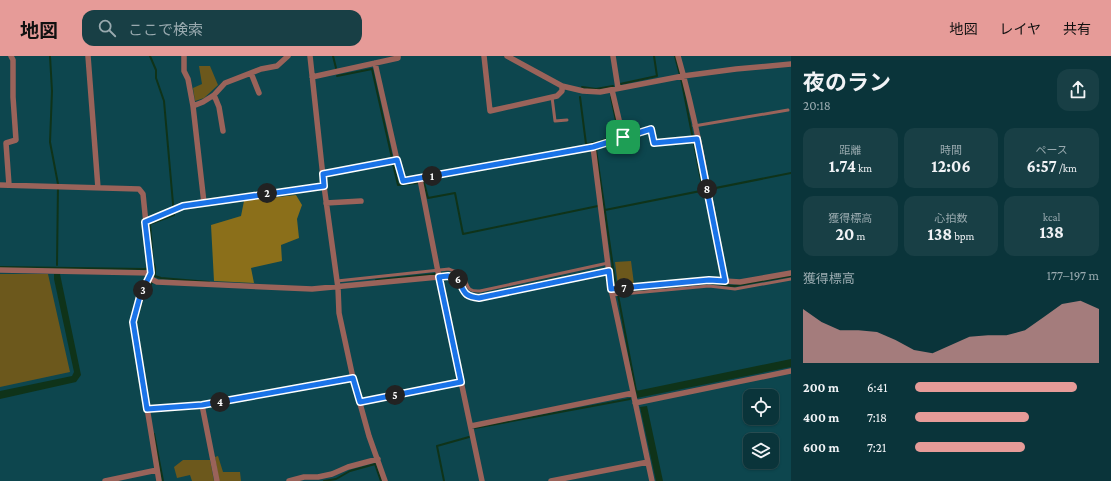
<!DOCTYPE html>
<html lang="ja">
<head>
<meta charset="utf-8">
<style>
  body { margin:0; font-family:"Crimson Pro","Noto Sans JP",serif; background:#183f45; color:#f1f3f6; height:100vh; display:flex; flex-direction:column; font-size:15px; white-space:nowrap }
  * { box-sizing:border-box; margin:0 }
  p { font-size:13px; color:#99aaaf }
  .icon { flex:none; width:22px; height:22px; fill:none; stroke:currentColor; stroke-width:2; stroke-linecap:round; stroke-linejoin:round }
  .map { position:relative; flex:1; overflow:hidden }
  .details { display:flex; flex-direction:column; background:#0a343a; width:320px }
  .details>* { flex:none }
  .controls { position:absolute; left:743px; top:333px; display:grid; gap:8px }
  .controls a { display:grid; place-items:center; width:36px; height:36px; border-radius:8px; background:#0a343a; box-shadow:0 1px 3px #0004,0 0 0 1px #2a4f54; font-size:20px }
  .pin { position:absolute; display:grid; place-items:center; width:34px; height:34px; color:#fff; margin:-17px; border-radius:8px; box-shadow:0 2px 6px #0006 }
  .km { position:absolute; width:20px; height:20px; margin:-10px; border-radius:50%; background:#222; color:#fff; font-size:11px; line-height:20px; text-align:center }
  .round { display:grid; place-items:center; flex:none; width:42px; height:42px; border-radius:12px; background:#183f45 }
  .head { display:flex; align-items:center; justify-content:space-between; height:68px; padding:0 12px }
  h1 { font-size:22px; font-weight:700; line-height:30px }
  .metrics { display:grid; grid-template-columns:repeat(3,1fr); gap:6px; height:68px; padding:4px 12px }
  .metrics div { display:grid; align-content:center; border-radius:10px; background:#183f45; text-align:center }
  .metrics b { font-size:17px; font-weight:700 }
  .metrics small { font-size:11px; font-weight:400 }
  .metrics p { font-size:11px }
  .chart { height:112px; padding:8px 12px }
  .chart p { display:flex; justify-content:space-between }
  .chart svg { width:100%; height:72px; margin-top:4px; fill:#e69b98; opacity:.7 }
  ul { padding:0 12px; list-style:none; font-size:13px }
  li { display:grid; grid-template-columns:64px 48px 1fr; align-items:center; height:30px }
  li i { height:10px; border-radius:5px; background:#e69b98 }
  header { display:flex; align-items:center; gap:24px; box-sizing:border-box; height:56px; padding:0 20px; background:#e69b98; color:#111 }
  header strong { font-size:19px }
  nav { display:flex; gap:22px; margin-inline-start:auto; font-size:14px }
  .search { width:280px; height:36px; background:#183f45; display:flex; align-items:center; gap:10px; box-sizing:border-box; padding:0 14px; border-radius:12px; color:#99aaaf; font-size:15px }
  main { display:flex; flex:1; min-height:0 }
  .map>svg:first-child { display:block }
  .green { fill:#6c581c }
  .forest { fill:#8b6f1a }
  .water { fill:#0f3319 }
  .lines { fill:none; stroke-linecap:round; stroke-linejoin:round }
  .stream { stroke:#0f3319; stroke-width:2 }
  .lane { stroke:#9a635a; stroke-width:3 }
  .street { stroke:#9a635a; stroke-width:5.5 }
  .route-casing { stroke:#fff; stroke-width:8 }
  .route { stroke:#1a73e8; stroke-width:5 }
</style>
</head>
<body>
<header>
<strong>地図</strong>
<div class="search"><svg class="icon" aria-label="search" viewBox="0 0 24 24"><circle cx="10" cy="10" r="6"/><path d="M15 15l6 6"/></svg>ここで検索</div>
<nav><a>地図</a><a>レイヤ</a><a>共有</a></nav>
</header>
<main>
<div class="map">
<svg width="791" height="425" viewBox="0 0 791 425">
  <rect width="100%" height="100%" fill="#0d464e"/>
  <path class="green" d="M199,10H210L218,29L204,42L195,45L193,32L202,28Z
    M631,205L634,228L618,230L615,206Z
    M0,218H48L70,316L0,331Z
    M218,400L223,416H240L241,425H219L215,401Z
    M183,404H210L214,425H192L190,419L177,422L174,411Z"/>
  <path class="forest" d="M296,139L302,149L297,163L299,182L281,189L282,205L251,212L254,227L214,225L211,169L241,160L244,145Z"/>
  <path class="water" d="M54,218H60L81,319L76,326L0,343V335L72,320L74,316L54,223Z
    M791,303V311L637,342L636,335Z
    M647,350L663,425H656L640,351Z"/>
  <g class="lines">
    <path class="stream" d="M50,0L52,35L50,86L58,128L57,209
      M150,0L156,14V22L164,45L174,159L150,168L153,206L155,211
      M333,0L336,12
      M675,0L682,27L703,134
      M337,20L372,13L392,102
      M620,28L657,20L654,0
      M582,31L596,33L613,30
      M580,41L586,88L595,87L619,79L611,41
      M595,87L613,211
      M393,108L398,129L417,127
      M424,127L428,142L455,137L463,178L598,150
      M605,154L791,117
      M0,211L144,213L155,211V220L161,222L209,226
      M376,224L446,217C456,218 462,220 464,231
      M472,238L480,239L613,211L617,236L708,227L734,230L791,220
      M618,239L636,335L638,336
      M143,312L136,267L143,241L153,225
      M475,372L630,343
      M154,378L163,425
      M324,425L336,423L350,415L375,408L381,425
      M444,425L437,390L469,381"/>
    <path class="lane" d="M552,41L555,65L567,64
      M694,70L788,54
      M337,225L449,213C452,215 458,215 461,218C470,226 463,236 480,235L608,207
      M612,239L709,230L735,233L791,223"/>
    <path class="street" d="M88,0L98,132
      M184,0V15L188,23L193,50L204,147
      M310,0L324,130L338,232L339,257L353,322L369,380L385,425
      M484,0L490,55L557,40L562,35V30
      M507,0L562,30L583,35L600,36L683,20L736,13L791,8
      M613,0L618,32
      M678,0C699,73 711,150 725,225
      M375,7L397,104L403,125L593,91L651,73L654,87L697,83
      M251,17L259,37
      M312,21L398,2V0
      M612,34L623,81
      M214,39L219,51L223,75
      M193,50L203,46L214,39L225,27L261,13L277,10L288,0
      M593,91L611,233L652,425
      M323,118L397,104
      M420,123L439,221L482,425
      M0,129L139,133L143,138L151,217L140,240L133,266L159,425
      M9,129L6,87L16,84L13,41V4L11,0
      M326,147L361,145
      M145,166L183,150L324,130
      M0,214L151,217
      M149,222L157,226L312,233L449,220L457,222C465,235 462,240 479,242L609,215
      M611,233L709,224L740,226L791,217
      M360,346L461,326
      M635,347L791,315
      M202,349L217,425
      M147,353L202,349L353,322
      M471,370L633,337
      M105,425L157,414
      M289,425L304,421H318L332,418L348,411L378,403
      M551,425L648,406"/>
  </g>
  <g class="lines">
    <defs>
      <path id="route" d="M651,73L654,87L697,83L725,225L709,224L611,233L609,215L479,242C462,240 465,235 457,222L448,220L439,221L461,326L360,346L353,322L202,349L147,353L133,266L140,240L151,217L145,166L183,150L324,130L323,118L397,104L403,125L593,91Z"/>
    </defs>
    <use href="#route" class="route-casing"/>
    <use href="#route" class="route"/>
  </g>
</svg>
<div class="controls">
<a><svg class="icon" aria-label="locate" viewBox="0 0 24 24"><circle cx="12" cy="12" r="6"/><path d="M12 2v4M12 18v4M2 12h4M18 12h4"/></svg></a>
<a><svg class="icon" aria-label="layers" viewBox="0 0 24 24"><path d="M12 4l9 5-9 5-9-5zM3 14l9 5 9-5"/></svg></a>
</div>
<div class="pin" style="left:623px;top:81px;background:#1e9e55"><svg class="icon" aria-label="arrive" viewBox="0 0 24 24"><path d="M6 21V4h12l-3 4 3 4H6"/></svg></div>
<b class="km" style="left:432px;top:120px">1</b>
<b class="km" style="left:267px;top:137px">2</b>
<b class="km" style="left:143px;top:234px">3</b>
<b class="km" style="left:220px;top:346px">4</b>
<b class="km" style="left:395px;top:339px">5</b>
<b class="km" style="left:458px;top:223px">6</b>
<b class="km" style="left:624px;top:232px">7</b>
<b class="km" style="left:707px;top:133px">8</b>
</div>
<section class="details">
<div class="head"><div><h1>夜のラン</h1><p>20:18</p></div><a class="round"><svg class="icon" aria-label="share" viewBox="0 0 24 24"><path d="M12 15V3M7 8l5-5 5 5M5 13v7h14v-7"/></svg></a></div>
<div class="metrics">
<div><p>距離</p><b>1.74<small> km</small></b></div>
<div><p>時間</p><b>12:06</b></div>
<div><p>ペース</p><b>6:57<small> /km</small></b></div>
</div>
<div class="metrics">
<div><p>獲得標高</p><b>20<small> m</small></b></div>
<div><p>心拍数</p><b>138<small> bpm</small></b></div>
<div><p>kcal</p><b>138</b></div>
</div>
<div class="chart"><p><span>獲得標高</span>177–197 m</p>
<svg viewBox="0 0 160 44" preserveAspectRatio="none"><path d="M0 44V11L10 19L20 24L30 24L40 25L50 30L60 36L70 38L80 33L90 28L100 27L110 27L120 24L130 16L140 8L150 6L160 11V44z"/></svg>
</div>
<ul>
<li><b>200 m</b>6:41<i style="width:88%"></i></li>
<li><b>400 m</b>7:18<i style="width:62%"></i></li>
<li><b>600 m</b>7:21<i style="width:60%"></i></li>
</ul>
</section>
</main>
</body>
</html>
